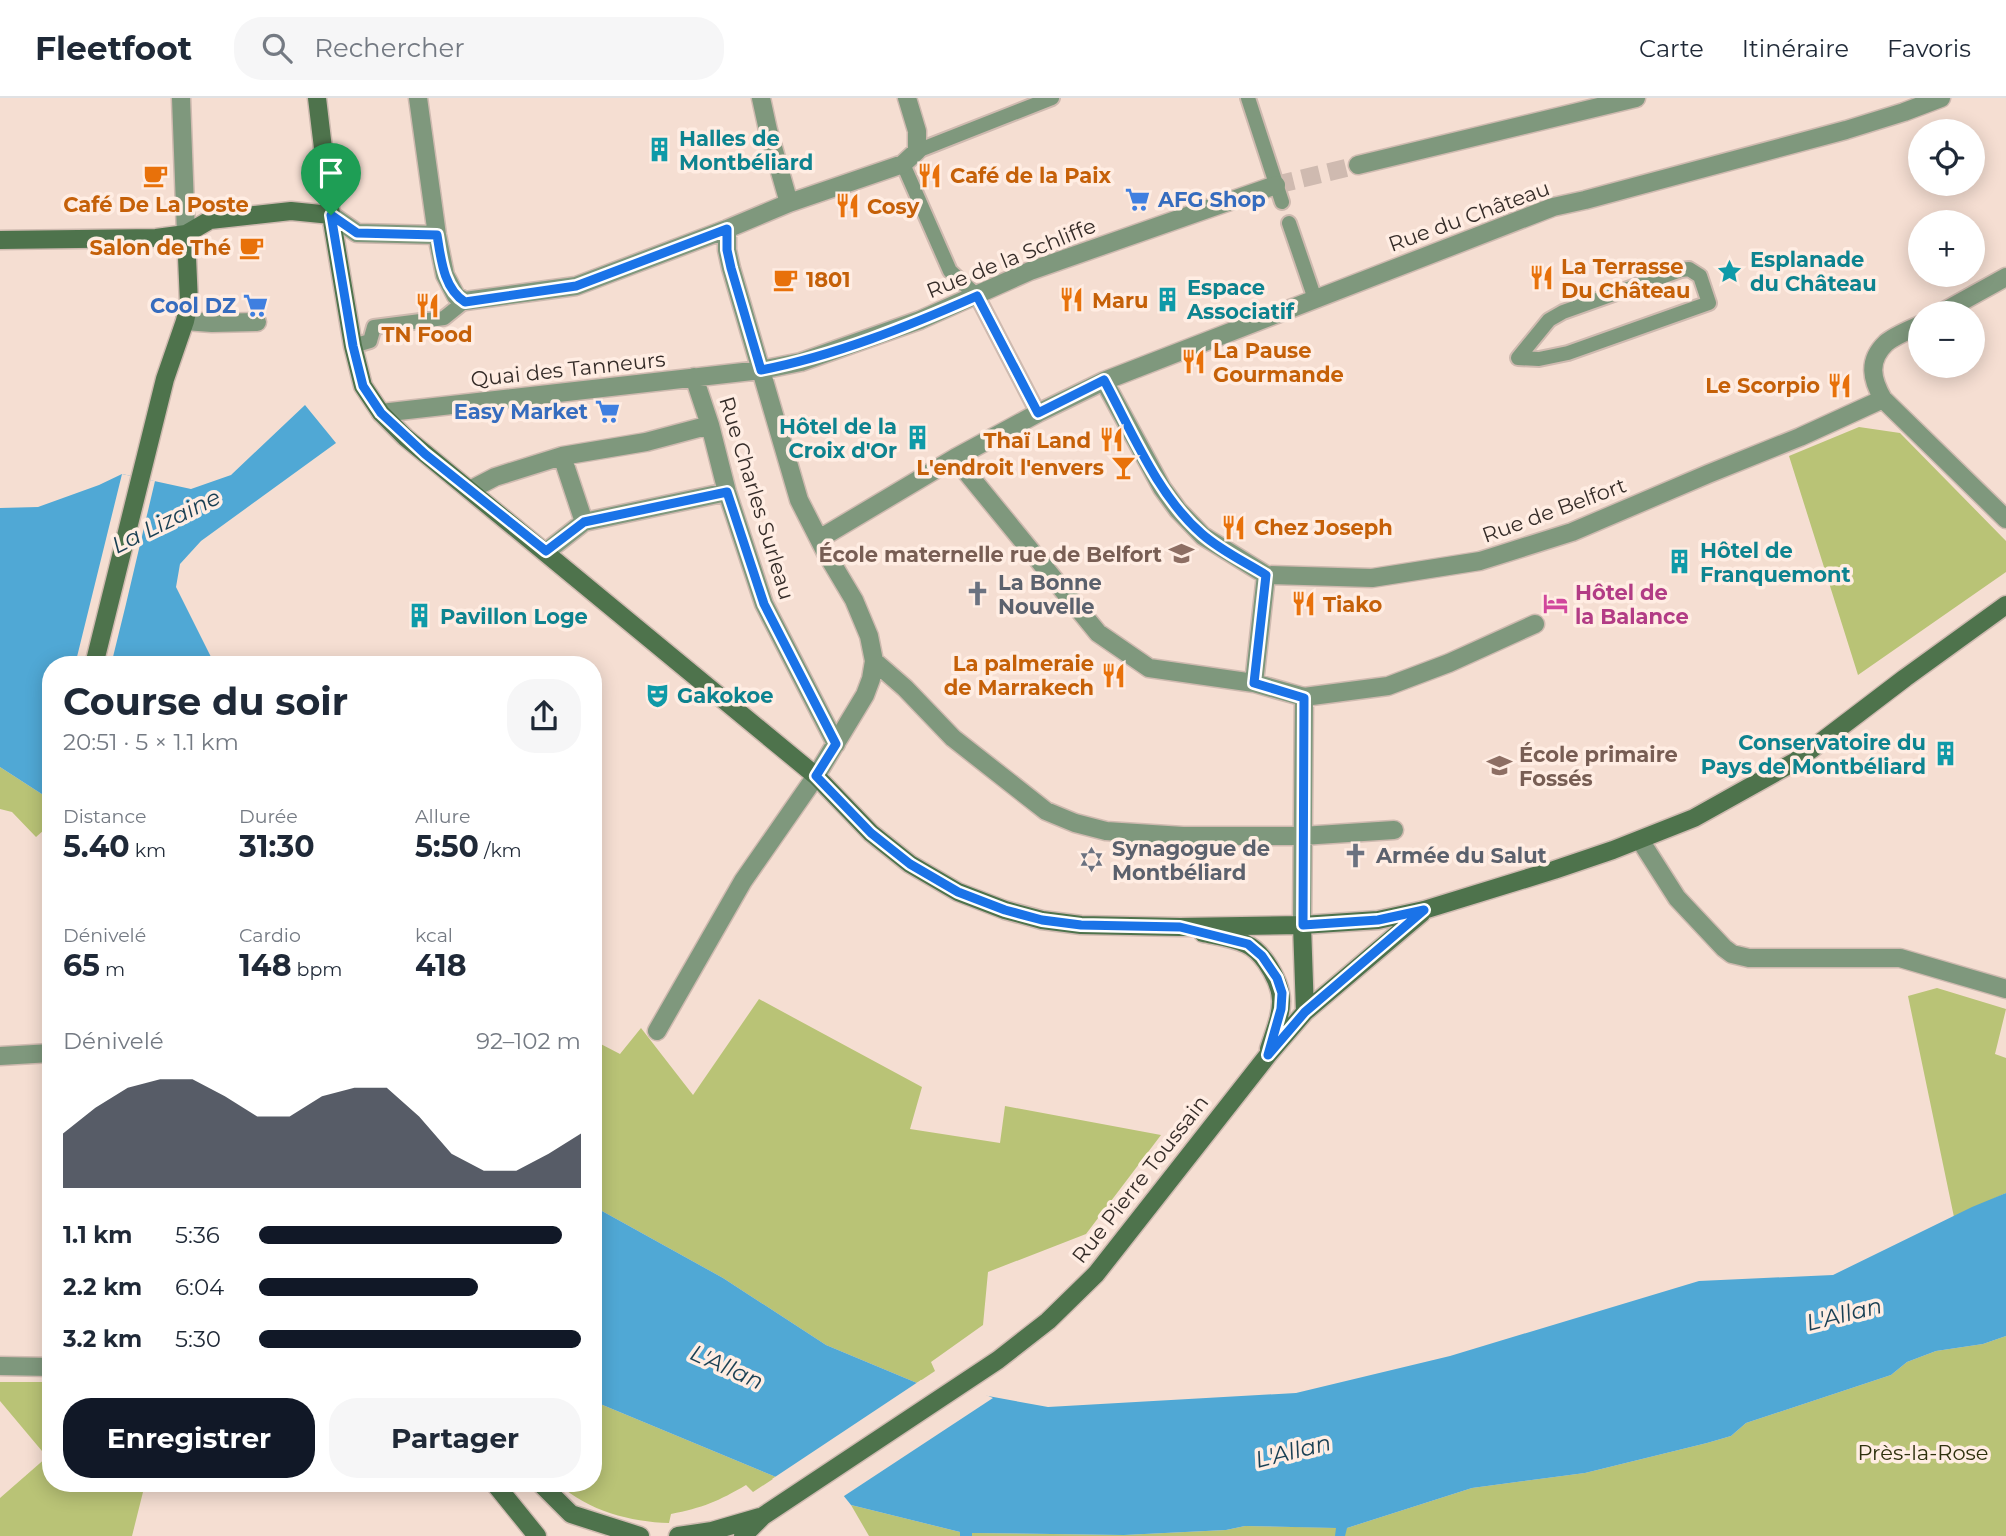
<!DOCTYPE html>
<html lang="fr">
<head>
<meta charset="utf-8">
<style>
  body { margin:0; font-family:Montserrat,sans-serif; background:#f6f6f7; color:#1f2937; height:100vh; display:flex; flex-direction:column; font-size:26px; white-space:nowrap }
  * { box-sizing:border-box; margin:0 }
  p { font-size:23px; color:#747a83 }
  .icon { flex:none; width:38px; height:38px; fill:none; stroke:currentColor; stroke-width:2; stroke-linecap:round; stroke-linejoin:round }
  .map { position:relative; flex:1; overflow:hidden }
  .side { position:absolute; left:42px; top:558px; width:560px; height:836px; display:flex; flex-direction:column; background:#fff; border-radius:28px; box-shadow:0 4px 18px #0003 }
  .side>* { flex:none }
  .fabs { position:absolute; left:1908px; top:21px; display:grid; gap:14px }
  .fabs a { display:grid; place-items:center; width:77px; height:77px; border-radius:50%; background:#fff; box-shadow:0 4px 18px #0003; font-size:35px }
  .pin { position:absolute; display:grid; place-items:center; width:60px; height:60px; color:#fff; margin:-72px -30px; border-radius:50% 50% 50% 0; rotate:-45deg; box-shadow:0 0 7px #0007 }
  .pin .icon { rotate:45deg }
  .round { display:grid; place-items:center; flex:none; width:74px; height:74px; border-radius:28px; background:#f6f6f7 }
  .headline { display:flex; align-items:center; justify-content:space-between; height:119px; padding:0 21px }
  h1 { font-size:38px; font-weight:700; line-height:52px }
  .metrics { display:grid; grid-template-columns:repeat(3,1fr); gap:10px; height:119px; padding:7px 21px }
  .metrics div { display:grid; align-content:center }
  .metrics b { font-size:30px; font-weight:700 }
  .metrics small { font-size:19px; font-weight:400 }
  .metrics p { font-size:19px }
  .chart { height:196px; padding:14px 21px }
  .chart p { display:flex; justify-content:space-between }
  .chart svg { width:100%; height:126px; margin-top:7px; fill:#111827; opacity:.7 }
  .action { display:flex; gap:14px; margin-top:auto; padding:14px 21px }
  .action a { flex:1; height:80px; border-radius:28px; background:#111827; color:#fff; font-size:28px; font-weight:700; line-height:80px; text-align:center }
  .action a+a { background:#f6f6f7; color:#1f2937 }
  ul { padding:0 21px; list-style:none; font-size:23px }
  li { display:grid; grid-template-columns:112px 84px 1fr; align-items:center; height:52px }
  li i { height:18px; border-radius:9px; background:#111827 }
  header { display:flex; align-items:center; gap:42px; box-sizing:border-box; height:98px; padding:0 35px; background:#fff; border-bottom:2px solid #e0e1e3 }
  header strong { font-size:33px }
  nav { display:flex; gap:38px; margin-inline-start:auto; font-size:24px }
  .search { width:490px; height:63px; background:#f6f6f7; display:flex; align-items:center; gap:18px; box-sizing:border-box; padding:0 24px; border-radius:28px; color:#747a83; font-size:26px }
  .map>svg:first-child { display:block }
  .green { fill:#b9c376 }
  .water { fill:#50a8d5 }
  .pier { fill:#f5ded2 }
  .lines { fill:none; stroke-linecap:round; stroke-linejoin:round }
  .minor-tunnel { stroke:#cfbab0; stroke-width:18; stroke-dasharray:18 9; stroke-linecap:butt }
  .pedestrian-casing { stroke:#cfbab0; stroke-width:18 }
  .minor-casing { stroke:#cfbab0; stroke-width:21 }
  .secondary-casing { stroke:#cfbab0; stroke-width:21 }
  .pedestrian { stroke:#7f987d; stroke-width:14 }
  .minor { stroke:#7f987d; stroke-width:18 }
  .secondary { stroke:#4e734c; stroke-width:18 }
  .route-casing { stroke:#fff; stroke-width:14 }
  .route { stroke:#1a73e8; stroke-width:9 }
  .labels { text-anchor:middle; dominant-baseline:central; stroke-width:7; stroke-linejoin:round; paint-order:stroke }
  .culture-label { font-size:21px; font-weight:bold; fill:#0d838f; stroke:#ffede3; text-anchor:start }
  .food-label { font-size:21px; font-weight:bold; fill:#c56008; stroke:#ffede3; text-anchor:start }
  .shop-label { font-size:21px; font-weight:bold; fill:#366cbe; stroke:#ffede3; text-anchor:end }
  .street-label { font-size:21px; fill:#352c28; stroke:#ffede3 }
  .education-label { font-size:21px; font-weight:bold; fill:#785e54; stroke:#ffede3; text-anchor:end }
  .worship-label { font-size:21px; font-weight:bold; fill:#5b616d; stroke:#ffede3; text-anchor:start }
  .hotel-label { font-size:21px; font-weight:bold; fill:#b23c85; stroke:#ffede3; text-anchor:start }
  .park-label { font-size:21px; fill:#2e310d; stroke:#ffede3 }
  .water-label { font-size:23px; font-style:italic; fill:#193f53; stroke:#ffede3 }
</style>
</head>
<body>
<header>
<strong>Fleetfoot</strong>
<div class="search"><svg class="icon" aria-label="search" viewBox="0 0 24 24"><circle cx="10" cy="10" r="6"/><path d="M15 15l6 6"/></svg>Rechercher</div>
<nav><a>Carte</a><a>Itinéraire</a><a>Favoris</a></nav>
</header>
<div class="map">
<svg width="2006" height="1438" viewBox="0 0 2006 1438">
  <rect width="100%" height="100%" fill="#f5ded2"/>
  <path class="green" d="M1859,329L1900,335L2006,443V474L1858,577L1789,358Z
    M0,669L51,702V726L36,739L12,714L0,711Z
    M1937,890L2006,911L1995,956L2006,960V1095L1954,1119L1908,898Z
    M759,901L922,989L910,1031L1000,1045L1005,1008L1161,1037L1086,1136L988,1174L983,1227L931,1264L935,1273L917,1285L826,1247L723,1180L602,1113L593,1103V942L620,956L641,930L693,997Z
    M2006,1238V1438H869L851,1407L960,1434L972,1435L1124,1437L1226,1432L1245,1428L1347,1430L1472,1390L1585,1375L1707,1345L1731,1338L1746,1325L1891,1277L1907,1264L1936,1253L1983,1246Z
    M0,1284H51V1386H145L132,1438H0V1400L47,1359L0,1303Z
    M593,1303L776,1379L753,1394L746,1387C719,1403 702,1410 671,1416L669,1425C631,1424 588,1413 559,1386H593Z"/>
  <path class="water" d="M305,307L336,345L201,443L180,466L176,489L215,567H51V702L0,669V410L38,409L99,387L122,376L191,391L231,377Z
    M2006,1095V1238L1983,1246L1936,1253L1907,1264L1891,1277L1746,1325L1731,1338L1707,1345L1585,1375L1472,1390L1347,1430L1345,1438H1335L1336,1430L1245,1428L1226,1432L1124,1437L972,1435V1438H960V1434L851,1407L843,1397L776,1379L593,1303V1103L602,1113L723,1180L826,1247L917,1285L1048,1309L1296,1295L1450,1258L1699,1183L1833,1177L1972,1109Z"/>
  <path class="pier" d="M122,376L155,383L126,506L111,567H75Z
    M921,1282L977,1293L993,1300L841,1400L772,1381Z"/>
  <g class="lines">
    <path class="minor-tunnel" d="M1276,87L1358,67"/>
    <defs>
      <path id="pedestrian" d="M1248,0L1282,104
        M917,53L1052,0
        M903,66L950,173L977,198L1038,315
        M1289,125L1315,201
        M1689,171L1700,178L1709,205L1568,255L1539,261L1518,260L1549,222L1563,214L1681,172Z
        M353,248L370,243L374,229L444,220L465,203"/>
      <path id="minor" d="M181,0L186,136
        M418,0L437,137L445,177L456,198L465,203L576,188L727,131L789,105L903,66L917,53V33L907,0
        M761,0L768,32L789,105
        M1358,67L1636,0
        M331,117L357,135L437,137
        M1941,215L2006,179
        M185,223L212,225L257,224
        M1920,227C1909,232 1894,238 1886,245C1867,263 1872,282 1883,301L2006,421
        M694,279L710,327L727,394L764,506L836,646
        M1104,283L1162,390L1178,412L1203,438L1266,477L1372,480L1480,463L1572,434L1708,376L1800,339L1883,301
        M381,315L761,272L801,264L920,222L1030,173L1276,87
        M562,358L584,424
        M955,360L1098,535L1149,570L1254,585L1304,599L1388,588L1449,565L1535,526
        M470,392L495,379L562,358L646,344L710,327
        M819,441L955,360L1038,315L1104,283L1553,109L1585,102L1846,32L1904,14L1941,0
        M546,454L584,424L727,394
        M874,563L905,590L953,640L1046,713L1075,725L1106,733L1183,738H1302L1394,732
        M1254,585L1266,477
        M1640,742L1677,800L1724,850L1732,856L1749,860H1900L2006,891
        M1302,827L1304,599
        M657,933L743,783L816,678L865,597L871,581L874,563L869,538L854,502L826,455L799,402L731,170L727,152V131
        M0,958L51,955
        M0,1268L51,1269"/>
      <path id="secondary" d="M317,0L331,117L353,248L363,288L381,315L405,339L816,678L871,735L910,766L958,794L1005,812L1042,822L1081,827L1180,829L1302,827L1378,822L1424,812L1554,772L1613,752L1694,720L1796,663L1905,580L2006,507
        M0,142L156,140L186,136L210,122L291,113L331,117
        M94,567L165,281L185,223L189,205L186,136
        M1302,827L1305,914
        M1203,835C1217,838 1233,840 1246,846C1253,849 1261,857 1266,864C1290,899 1281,914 1269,951
        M495,1386L537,1438
        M541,1386L571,1416L640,1438
        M678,1438L712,1433
        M703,1438L712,1433L760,1419
        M743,1438L763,1418L998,1262L1048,1223L1096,1176L1268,957L1305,914L1422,815"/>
    </defs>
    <use href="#pedestrian" class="pedestrian-casing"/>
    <use href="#minor" class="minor-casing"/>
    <use href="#secondary" class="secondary-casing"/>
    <use href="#pedestrian" class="pedestrian"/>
    <use href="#minor" class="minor"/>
    <use href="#secondary" class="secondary"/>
  </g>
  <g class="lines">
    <defs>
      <path id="route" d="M331,117L357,135L437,137C441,160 443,190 465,204L576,188L727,131V152L731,170L761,272C834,258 909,228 977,198L1038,315L1104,282C1132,334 1158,398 1202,436C1220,452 1245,464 1266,477L1254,585L1304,600L1303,827L1378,822L1424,812L1305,914L1268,957L1281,911L1282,895L1277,880L1262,858L1248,846L1180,829L1081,827L1042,822L1005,812L958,794L910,766L871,735L816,678L836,646L764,506L727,394L584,424L546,453L425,356L381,315L363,288L353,248Z"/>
    </defs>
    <use href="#route" class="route-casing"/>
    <use href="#route" class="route"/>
  </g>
  <defs>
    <symbol id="building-bare" viewBox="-9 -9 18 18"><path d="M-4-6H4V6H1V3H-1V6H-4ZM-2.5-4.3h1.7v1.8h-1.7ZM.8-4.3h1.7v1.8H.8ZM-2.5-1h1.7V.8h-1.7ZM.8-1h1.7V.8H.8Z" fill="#0f9aa8" stroke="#ffede3" stroke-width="2.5" paint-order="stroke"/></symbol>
    <symbol id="cafe-bare" viewBox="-9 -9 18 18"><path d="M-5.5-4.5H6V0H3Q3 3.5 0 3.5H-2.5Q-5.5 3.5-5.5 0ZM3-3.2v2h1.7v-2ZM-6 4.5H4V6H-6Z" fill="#e8710a" stroke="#ffede3" stroke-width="2.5" paint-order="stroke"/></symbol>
    <symbol id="restaurant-bare" viewBox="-9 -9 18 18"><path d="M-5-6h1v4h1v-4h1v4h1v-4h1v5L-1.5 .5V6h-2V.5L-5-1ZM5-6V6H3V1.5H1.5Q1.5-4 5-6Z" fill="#e8710a" stroke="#ffede3" stroke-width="2.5" paint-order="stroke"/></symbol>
    <symbol id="supermarket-bare" viewBox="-9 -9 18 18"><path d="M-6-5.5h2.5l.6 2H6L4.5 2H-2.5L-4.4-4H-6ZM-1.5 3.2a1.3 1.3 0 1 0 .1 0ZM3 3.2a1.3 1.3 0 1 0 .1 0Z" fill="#3f7fe0" stroke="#ffede3" stroke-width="2.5" paint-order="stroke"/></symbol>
    <symbol id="sight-bare" viewBox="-9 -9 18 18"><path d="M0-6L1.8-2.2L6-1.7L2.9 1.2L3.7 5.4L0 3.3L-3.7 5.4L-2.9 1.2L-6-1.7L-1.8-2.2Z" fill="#0f9aa8" stroke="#ffede3" stroke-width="2.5" paint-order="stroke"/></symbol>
    <symbol id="bar-bare" viewBox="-9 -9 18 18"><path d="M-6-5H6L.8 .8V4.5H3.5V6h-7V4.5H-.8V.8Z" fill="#e8710a" stroke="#ffede3" stroke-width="2.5" paint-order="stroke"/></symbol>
    <symbol id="school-bare" viewBox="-9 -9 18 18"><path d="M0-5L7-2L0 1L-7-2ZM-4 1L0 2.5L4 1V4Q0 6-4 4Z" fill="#8d6e63" stroke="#ffede3" stroke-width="2.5" paint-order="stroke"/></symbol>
    <symbol id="church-bare" viewBox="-9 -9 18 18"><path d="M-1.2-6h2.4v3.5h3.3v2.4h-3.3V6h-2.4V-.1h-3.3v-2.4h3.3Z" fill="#6b7280" stroke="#ffede3" stroke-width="2.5" paint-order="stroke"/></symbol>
    <symbol id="hotel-bare" viewBox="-9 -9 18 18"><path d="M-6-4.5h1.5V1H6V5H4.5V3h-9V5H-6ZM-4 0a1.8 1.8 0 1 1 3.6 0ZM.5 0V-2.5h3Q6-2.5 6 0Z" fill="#d1479c" stroke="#ffede3" stroke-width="2.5" paint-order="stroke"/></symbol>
    <symbol id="theatre-bare" viewBox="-9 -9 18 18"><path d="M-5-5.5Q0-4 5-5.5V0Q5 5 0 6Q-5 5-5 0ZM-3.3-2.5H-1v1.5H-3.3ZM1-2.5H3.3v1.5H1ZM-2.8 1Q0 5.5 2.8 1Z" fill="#0f9aa8" stroke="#ffede3" stroke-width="2.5" paint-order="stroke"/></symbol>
    <symbol id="synagogue-bare" viewBox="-9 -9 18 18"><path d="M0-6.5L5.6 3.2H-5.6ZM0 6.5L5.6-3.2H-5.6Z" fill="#6b7280" stroke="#ffede3" stroke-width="2.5" paint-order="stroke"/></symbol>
  </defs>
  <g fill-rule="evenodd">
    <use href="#building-bare" x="642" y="34" width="35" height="35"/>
    <use href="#cafe-bare" x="138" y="60" width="35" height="35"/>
    <use href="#restaurant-bare" x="912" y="60" width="35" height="35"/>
    <use href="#supermarket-bare" x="1120" y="84" width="35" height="35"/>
    <use href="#restaurant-bare" x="830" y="90" width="35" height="35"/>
    <use href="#cafe-bare" x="234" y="132" width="35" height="35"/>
    <use href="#sight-bare" x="1712" y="156" width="35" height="35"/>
    <use href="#restaurant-bare" x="1524" y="162" width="35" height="35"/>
    <use href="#cafe-bare" x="768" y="164" width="35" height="35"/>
    <use href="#building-bare" x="1150" y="184" width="35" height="35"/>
    <use href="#restaurant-bare" x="1054" y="184" width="35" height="35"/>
    <use href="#supermarket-bare" x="238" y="190" width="35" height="35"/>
    <use href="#restaurant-bare" x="410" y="190" width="35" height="35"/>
    <use href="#restaurant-bare" x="1176" y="246" width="35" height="35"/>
    <use href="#restaurant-bare" x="1822" y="270" width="35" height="35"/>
    <use href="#supermarket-bare" x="590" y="296" width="35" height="35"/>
    <use href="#building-bare" x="900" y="322" width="35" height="35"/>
    <use href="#restaurant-bare" x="1094" y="324" width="35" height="35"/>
    <use href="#bar-bare" x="1106" y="352" width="35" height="35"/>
    <use href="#restaurant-bare" x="1216" y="412" width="35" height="35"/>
    <use href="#school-bare" x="1164" y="438" width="35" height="35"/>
    <use href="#building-bare" x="1662" y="446" width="35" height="35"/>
    <use href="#church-bare" x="960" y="478" width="35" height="35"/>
    <use href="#restaurant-bare" x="1286" y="488" width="35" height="35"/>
    <use href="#hotel-bare" x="1538" y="488" width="35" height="35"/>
    <use href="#building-bare" x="402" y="500" width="35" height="35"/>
    <use href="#restaurant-bare" x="1096" y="560" width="35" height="35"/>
    <use href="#theatre-bare" x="640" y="580" width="35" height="35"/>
    <use href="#building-bare" x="1928" y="638" width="35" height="35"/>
    <use href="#school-bare" x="1482" y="650" width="35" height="35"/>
    <use href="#church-bare" x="1338" y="740" width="35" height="35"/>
    <use href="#synagogue-bare" x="1074" y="744" width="35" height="35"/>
  </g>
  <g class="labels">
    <g class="culture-label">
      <text x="679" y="40">Halles de<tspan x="679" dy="24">Montbéliard</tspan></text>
      <text x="1750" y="161">Esplanade<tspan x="1750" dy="24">du Château</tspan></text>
      <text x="1187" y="189">Espace<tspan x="1187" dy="24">Associatif</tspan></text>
      <text x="897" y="328" text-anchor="end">Hôtel de la<tspan x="897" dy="24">Croix d'Or</tspan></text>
      <text x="1700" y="452">Hôtel de<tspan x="1700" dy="24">Franquemont</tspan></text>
      <text x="440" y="518">Pavillon Loge</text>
      <text x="677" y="597">Gakokoe</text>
      <text x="1926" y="644" text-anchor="end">Conservatoire du<tspan x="1926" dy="24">Pays de Montbéliard</tspan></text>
    </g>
    <g class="food-label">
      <text x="950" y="77">Café de la Paix</text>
      <text x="156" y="106" text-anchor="middle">Café De La Poste</text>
      <text x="867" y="108">Cosy</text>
      <text x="231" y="149" text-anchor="end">Salon de Thé</text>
      <text x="1561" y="168">La Terrasse<tspan x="1561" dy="24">Du Château</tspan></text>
      <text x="806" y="181">1801</text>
      <text x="1092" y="202">Maru</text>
      <text x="427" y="236" text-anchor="middle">TN Food</text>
      <text x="1213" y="252">La Pause<tspan x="1213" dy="24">Gourmande</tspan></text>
      <text x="1820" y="287" text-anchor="end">Le Scorpio</text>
      <text x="1091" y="342" text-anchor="end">Thaï Land</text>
      <text x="1104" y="369" text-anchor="end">L'endroit l'envers</text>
      <text x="1254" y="429">Chez Joseph</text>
      <text x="1323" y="506">Tiako</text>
      <text x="1094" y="565" text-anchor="end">La palmeraie<tspan x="1094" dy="24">de Marrakech</tspan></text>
    </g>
    <g class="shop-label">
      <text x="1158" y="101" text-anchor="start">AFG Shop</text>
      <text x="236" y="207">Cool DZ</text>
      <text x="588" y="313">Easy Market</text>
    </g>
    <g class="street-label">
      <text transform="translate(1469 118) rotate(-20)">Rue du Château</text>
      <text transform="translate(1011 160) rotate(-22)">Rue de la Schliffe</text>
      <text transform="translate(568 271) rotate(-6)">Quai des Tanneurs</text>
      <text transform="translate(757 400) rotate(73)">Rue Charles Surleau</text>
      <text transform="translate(1554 412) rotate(-20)">Rue de Belfort</text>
      <text transform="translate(1140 1081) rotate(-52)">Rue Pierre Toussain</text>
    </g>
    <g class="education-label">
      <text x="1162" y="456">École maternelle rue de Belfort</text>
      <text x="1519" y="656" text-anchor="start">École primaire<tspan x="1519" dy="24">Fossés</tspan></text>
    </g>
    <g class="worship-label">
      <text x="998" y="484">La Bonne<tspan x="998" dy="24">Nouvelle</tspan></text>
      <text x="1112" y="750">Synagogue de<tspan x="1112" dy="24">Montbéliard</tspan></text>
      <text x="1376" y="757">Armée du Salut</text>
    </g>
    <g class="hotel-label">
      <text x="1575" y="494">Hôtel de<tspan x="1575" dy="24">la Balance</tspan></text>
    </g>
    <g class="park-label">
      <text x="1923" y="1354">Près-la-Rose</text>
    </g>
    <g class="water-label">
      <text transform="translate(166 423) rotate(-26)">La Lizaine</text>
      <text transform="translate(1844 1216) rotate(-14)">L'Allan</text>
      <text transform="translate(727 1269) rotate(24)">L'Allan</text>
      <text transform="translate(1293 1353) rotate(-14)">L'Allan</text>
    </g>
  </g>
</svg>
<div class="fabs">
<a><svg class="icon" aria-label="locate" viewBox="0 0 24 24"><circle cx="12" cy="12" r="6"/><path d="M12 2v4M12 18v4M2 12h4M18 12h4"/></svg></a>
<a>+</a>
<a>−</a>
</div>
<div class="pin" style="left:331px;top:117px;background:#1e9e55"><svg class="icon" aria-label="arrive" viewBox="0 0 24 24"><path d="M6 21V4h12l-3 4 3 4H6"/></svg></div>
<section class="side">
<div class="headline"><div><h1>Course du soir</h1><p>20:51 · 5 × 1.1 km</p></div><a class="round"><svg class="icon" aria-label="share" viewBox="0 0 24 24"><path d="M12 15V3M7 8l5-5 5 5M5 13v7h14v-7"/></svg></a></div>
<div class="metrics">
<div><p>Distance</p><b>5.40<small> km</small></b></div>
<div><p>Durée</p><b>31:30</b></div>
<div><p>Allure</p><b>5:50<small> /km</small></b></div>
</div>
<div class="metrics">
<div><p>Dénivelé</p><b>65<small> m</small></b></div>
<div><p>Cardio</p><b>148<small> bpm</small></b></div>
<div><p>kcal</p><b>418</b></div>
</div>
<div class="chart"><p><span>Dénivelé</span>92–102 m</p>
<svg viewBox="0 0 160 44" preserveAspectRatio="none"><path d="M0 44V25L10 16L20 9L30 6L40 6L50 12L60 19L70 19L80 12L90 9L100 9L110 19L120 32L130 38L140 38L150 32L160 25V44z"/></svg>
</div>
<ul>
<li><b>1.1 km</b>5:36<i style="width:94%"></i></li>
<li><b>2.2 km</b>6:04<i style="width:68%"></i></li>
<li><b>3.2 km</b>5:30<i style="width:100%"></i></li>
</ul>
<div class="action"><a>Enregistrer</a><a>Partager</a></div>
</section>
</div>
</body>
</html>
